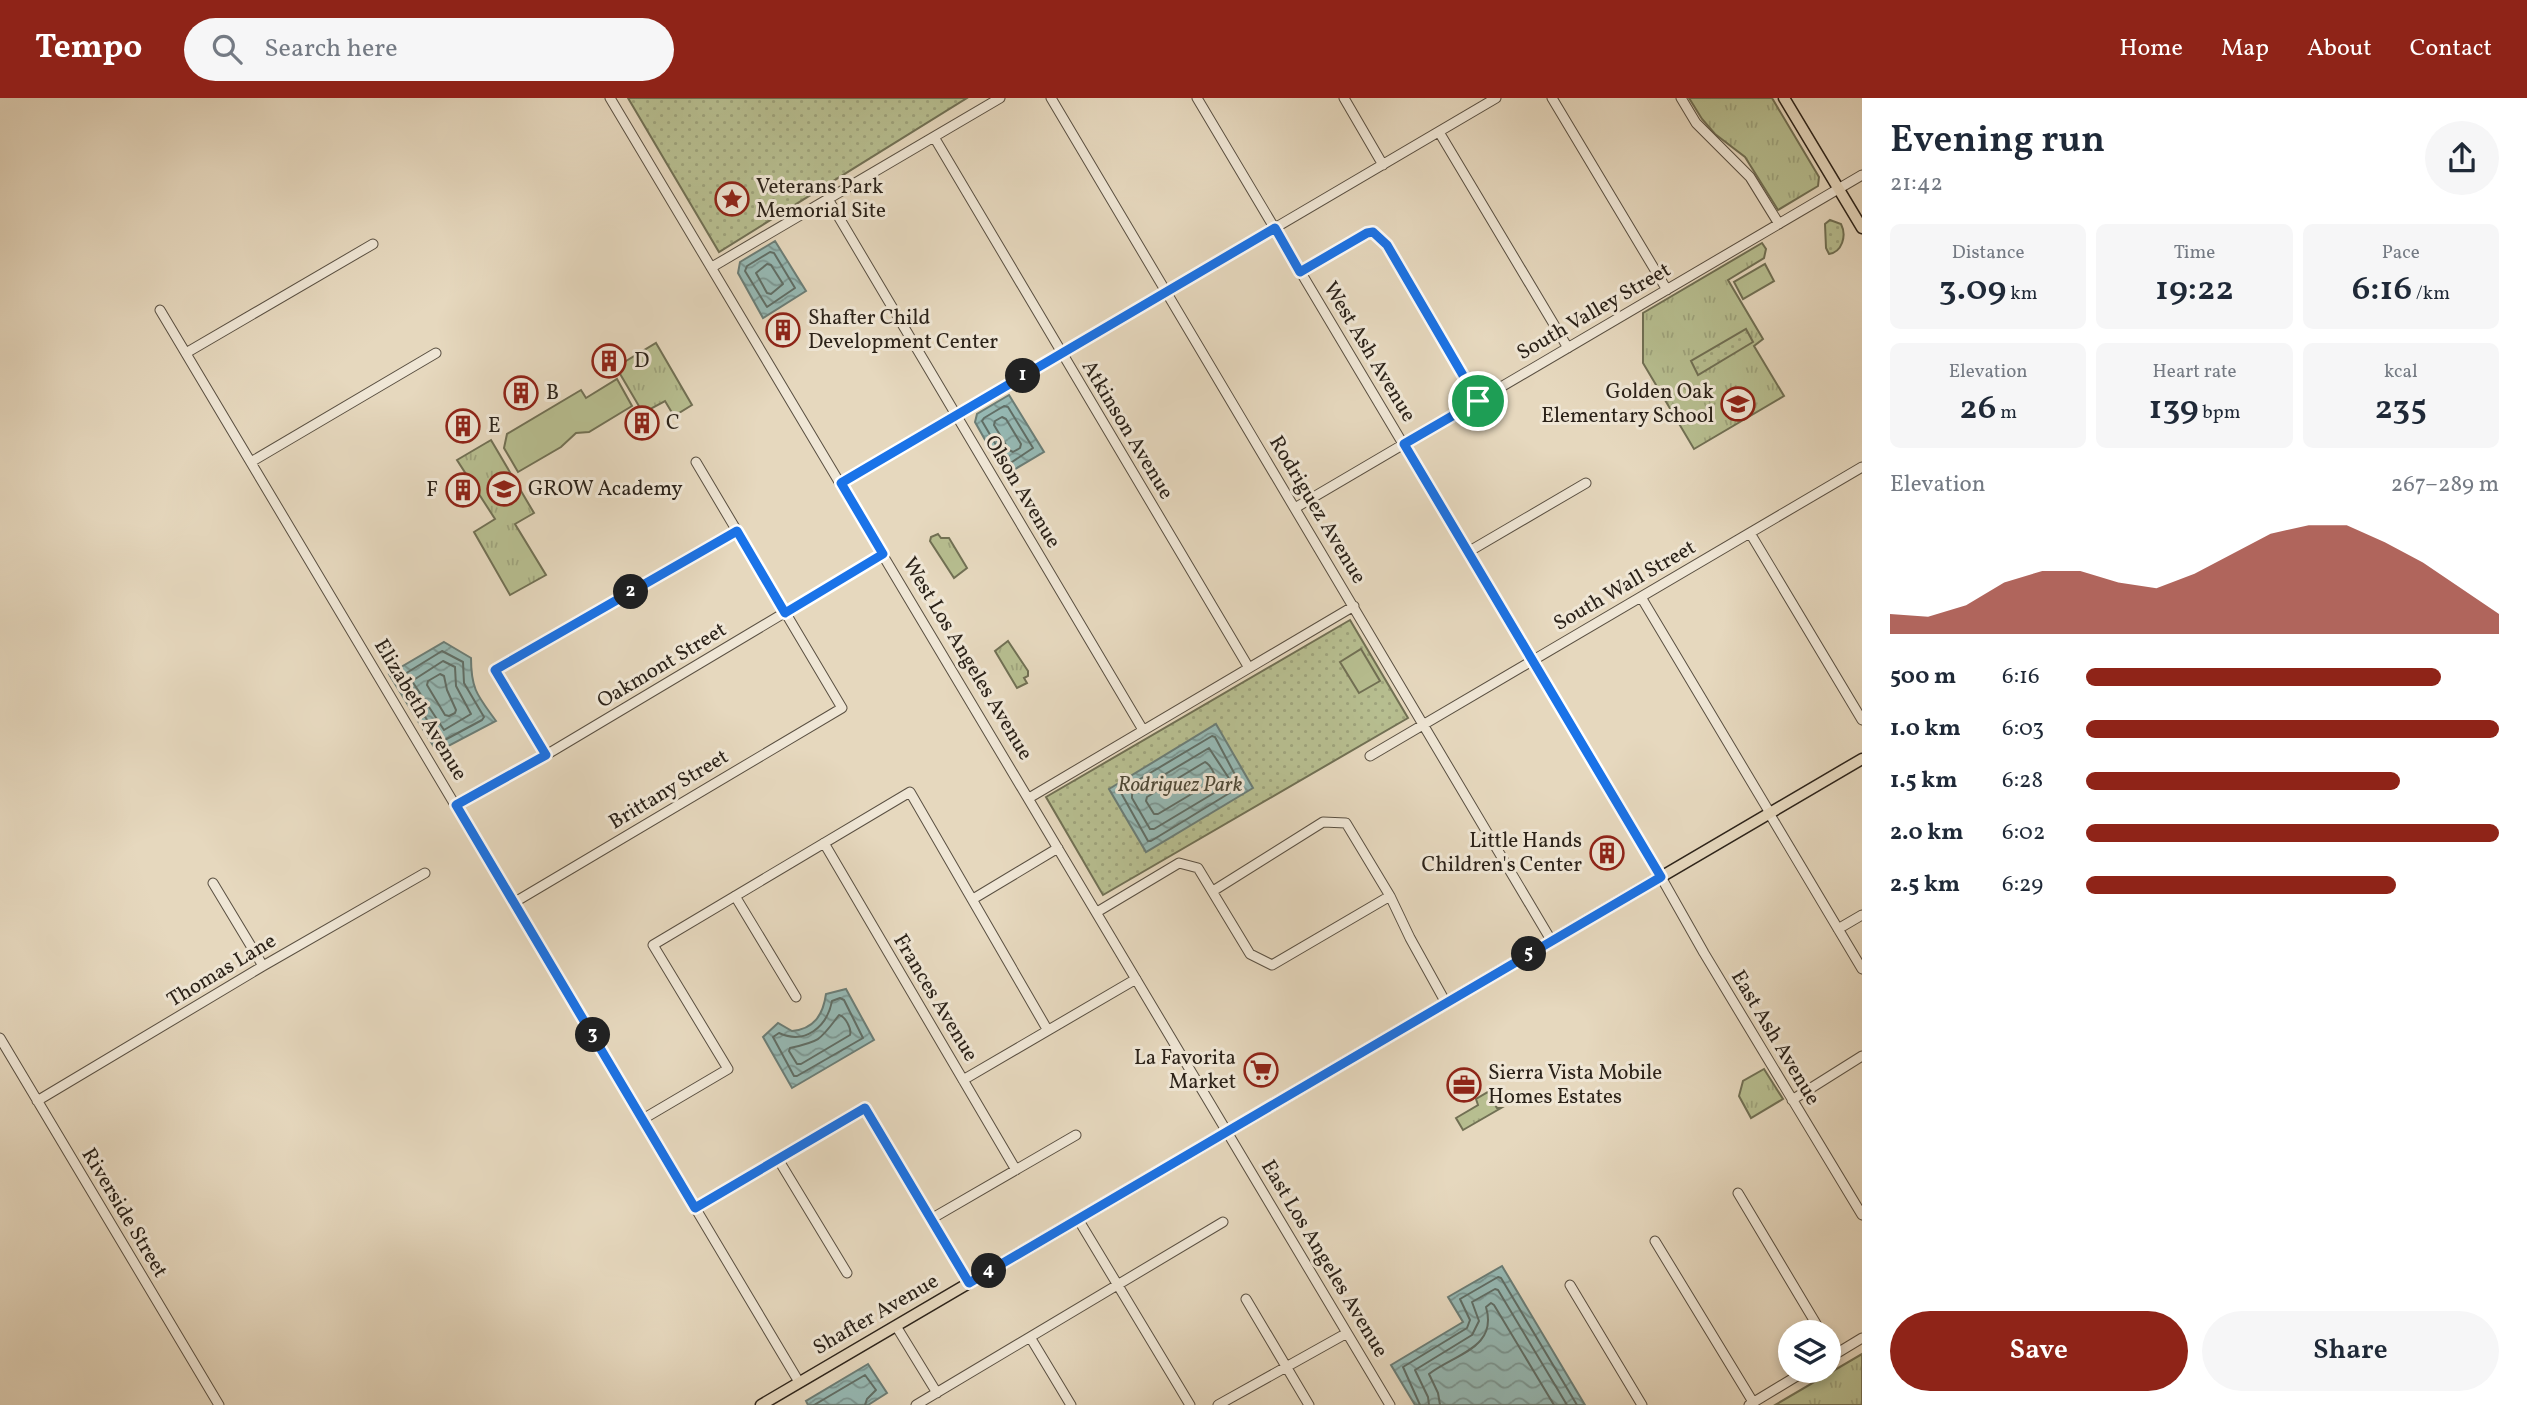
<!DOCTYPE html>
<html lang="en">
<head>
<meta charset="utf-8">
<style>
  body { margin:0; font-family:Vollkorn,serif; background:#f6f6f7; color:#1f2937; height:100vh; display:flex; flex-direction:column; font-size:26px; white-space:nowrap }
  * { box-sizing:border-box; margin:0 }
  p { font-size:23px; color:#747a83 }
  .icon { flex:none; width:38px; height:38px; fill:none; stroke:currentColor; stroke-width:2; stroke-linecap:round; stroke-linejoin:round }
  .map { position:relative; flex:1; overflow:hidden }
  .sheet { display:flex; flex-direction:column; background:#fff; width:665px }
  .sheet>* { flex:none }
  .fabs { position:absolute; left:1778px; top:1222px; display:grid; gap:14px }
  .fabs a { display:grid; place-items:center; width:63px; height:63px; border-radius:50%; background:#fff; box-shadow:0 4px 10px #0003; font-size:35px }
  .pin { position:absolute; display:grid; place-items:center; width:60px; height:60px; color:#fff; margin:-30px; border:4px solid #fff; border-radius:50%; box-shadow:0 2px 7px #0007 }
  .km { position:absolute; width:35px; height:35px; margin:-18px; border-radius:50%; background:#222; color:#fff; font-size:19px; line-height:35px; text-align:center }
  .round { display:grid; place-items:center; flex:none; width:74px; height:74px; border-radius:37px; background:#f6f6f7 }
  .summary { display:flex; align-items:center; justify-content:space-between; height:119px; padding:0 28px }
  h1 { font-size:38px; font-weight:600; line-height:52px }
  .metrics { display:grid; grid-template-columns:repeat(3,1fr); gap:10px; height:119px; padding:7px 28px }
  .metrics div { display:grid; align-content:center; border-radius:10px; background:#f6f6f7; text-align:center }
  .metrics b { font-size:35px; font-weight:600 }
  .metrics small { font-size:19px; font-weight:400 }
  .metrics p { font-size:19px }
  .chart { height:196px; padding:14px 28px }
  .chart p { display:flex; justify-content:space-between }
  .chart svg { width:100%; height:126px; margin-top:7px; fill:#8f2418; opacity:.7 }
  .primary-button { display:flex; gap:14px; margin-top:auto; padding:14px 28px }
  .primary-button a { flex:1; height:80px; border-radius:42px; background:#8f2418; color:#fff; font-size:28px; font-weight:600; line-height:80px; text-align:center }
  .primary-button a+a { background:#f6f6f7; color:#1f2937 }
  ul { padding:0 28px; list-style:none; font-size:23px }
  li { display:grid; grid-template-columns:112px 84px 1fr; align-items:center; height:52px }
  li i { height:18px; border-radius:9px; background:#8f2418 }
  header { display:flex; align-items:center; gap:42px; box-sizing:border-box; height:98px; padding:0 35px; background:#8f2418; color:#fff }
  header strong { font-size:33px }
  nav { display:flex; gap:38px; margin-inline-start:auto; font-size:24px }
  .search { width:490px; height:63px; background:#f6f6f7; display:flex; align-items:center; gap:18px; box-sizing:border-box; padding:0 24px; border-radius:38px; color:#747a83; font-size:26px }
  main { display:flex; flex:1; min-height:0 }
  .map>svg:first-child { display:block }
  .grass { fill:url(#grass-tufts); stroke:#717054; stroke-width:2 }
  .park { fill:url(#park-dots); stroke:#717054; stroke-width:2 }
  .garden { fill:#b7be90; stroke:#717054; stroke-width:2 }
  .water { fill:url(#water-waves); stroke:#6b7d76; stroke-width:2 }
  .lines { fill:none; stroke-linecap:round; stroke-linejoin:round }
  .shore { stroke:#606e66; stroke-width:2 }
  .minor-casing { stroke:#5a5042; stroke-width:11 }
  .major-casing { stroke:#2b2219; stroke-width:13 }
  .minor { stroke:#efe6d5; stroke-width:9 }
  .major { stroke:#e6d8be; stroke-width:10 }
  .route-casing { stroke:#fff; stroke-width:14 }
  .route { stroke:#1a73e8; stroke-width:9 }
  .labels { text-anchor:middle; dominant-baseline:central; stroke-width:6; stroke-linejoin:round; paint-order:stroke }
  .poi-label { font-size:21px; fill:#2b2219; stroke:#efe6d5; text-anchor:start }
  .street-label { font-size:21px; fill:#2b2219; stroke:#efe6d5 }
  .park-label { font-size:21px; font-style:italic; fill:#4e4937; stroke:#efe6d5 }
</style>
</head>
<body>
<header>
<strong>Tempo</strong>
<div class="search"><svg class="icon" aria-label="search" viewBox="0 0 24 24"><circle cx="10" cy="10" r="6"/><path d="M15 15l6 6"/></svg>Search here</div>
<nav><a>Home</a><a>Map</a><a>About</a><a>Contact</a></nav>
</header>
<main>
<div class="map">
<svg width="1862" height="1307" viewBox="0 0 1862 1307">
  <defs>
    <pattern id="grass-tufts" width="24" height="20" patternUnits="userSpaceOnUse" patternTransform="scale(1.75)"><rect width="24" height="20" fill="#b7be90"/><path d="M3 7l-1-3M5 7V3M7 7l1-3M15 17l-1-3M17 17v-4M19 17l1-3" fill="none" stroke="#9ea37c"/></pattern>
    <pattern id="park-dots" width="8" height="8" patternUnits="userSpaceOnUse" patternTransform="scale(1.75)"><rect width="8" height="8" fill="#b7be90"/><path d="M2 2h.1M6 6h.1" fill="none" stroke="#9ea37c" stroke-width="1.8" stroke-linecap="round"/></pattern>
    <pattern id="water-waves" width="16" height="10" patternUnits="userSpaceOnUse" patternTransform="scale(1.75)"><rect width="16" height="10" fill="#96b9b4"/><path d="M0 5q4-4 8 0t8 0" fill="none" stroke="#7b9692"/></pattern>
  </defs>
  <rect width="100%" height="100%" fill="#e6d8be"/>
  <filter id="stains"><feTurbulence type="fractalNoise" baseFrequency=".00286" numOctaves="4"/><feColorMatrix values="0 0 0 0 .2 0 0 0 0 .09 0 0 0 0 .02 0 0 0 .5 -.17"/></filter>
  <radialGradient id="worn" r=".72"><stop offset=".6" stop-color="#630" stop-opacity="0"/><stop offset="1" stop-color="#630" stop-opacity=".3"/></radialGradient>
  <path class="grass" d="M1689,0H1772L1819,79L1818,88L1778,112L1745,59L1715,36L1702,21Z
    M1762,145L1766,151L1764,160L1728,182L1763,241L1754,248L1784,298L1694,351L1643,265V215Z
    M656,245L692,307L674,318L665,303L643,315L616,269Z
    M491,342L534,415L515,426L546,477L510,497L474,434L495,421L457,362Z
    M938,436L941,440H949L967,470L954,480L930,443L931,439Z
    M1008,543L1028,573V578L1024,580L1027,585L1017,590L995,553Z
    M1764,971L1783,1001L1751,1020L1739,998L1743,983Z
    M1488,994L1497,1010H1501L1463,1032L1456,1020L1478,1007L1476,1001Z
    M1862,1256V1307H1775Z"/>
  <path class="park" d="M628,0H967L719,154Z
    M1830,122L1841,126C1847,138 1842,154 1829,156L1826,150L1825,126Z
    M1746,231L1753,244L1698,277L1691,263Z
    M1350,522L1408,620L1103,797L1046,699Z"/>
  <path class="garden" d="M1765,166L1774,183L1743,201L1734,184Z
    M617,281L632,308L589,334L576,335L561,349L518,374L504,350L507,336L581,292L586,300Z
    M1361,551L1380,583L1359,595L1340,564Z"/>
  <path class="water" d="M775,143L806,193L763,220L738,175L740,164Z
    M1009,297L1044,354L1005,377L975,324L977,316Z
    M444,544L471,560C471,592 478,598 496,623L437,654L389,576Z
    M1216,626L1253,690L1146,754L1109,691Z
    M846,891L874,942L792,990L763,939L778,925L792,933C814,931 823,917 826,896Z
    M1502,1168L1585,1307H1415L1391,1267L1463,1224L1448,1199Z
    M868,1266L887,1295L868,1307H808L806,1303Z"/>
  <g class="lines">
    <path class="shore" d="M770,154L774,155L795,190L767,209L745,173L747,168Z
      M767,166L771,167L783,186L771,196L767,195L756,175Z
      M1004,308L1008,309L1033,350L1009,366L1006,364L982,323L984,320Z
      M1002,319L1006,321L1021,346L1020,350L1013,354L1009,352L994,327L995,323Z
      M442,553L463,564L464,585L484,619L482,622L441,644L400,579Z
      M443,563L455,569L456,588L471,616L444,632L412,583Z
      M440,576L444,578L447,592L456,612L455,615L449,618L445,617L427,587L428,583Z
      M1212,638L1215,639L1241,688L1151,743H1148L1120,693Z
      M1209,650L1230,682L1229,686L1154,731H1150L1132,700V696Z
      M1205,664C1210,666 1216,677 1215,682L1158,716H1154L1146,703L1147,699Z
      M840,900L844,902L863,940L797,978H794L773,939L779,935C805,947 827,929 832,903Z
      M839,917C845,918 852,931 850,937L801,966H797L789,953L790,950C821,943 820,942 839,917Z
      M814,1307L865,1277L876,1292L867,1301L865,1307
      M1420,1307L1403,1269L1467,1230L1470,1222L1460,1201L1498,1179L1501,1180L1577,1307
      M1429,1307L1428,1299L1415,1272L1472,1237L1479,1223L1472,1204L1495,1191L1498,1192L1567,1307
      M1440,1307L1438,1295L1429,1276C1455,1256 1498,1250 1486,1209L1491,1205L1494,1207L1554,1307"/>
    <defs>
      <path id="minor" d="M610,0L1390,1307
        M1051,0L1551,842
        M1197,0L1661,779L1704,855L1862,1117
        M1344,0L1383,67
        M1552,0L1667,192
        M1681,0L1696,25L1750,79L1779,126
        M1439,34L1568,250
        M934,39L1249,570
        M828,101L1143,632
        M712,169L1000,0
        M1300,174L1367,135L1373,134L1387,147L1478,303
        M160,212L799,1284
        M186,255L373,146
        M251,364L436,255
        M841,385L1496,0
        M1295,410L1862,77
        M1750,435L1862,622
        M1468,454L1586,385
        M1641,499L1770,715
        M546,657L495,572L736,433
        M1370,658L1862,369
        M1029,700L1354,508
        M456,707L546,657L883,456
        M1769,715L1862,871
        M824,745L1016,1072
        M213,785L263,868
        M1213,793L1323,724L1346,725L1390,798L1410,840L1446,905
        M735,798L796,899
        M973,801L1058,750
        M515,804L842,610L696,364
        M1097,814L1179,765L1198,770L1250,856L1272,867L1390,798
        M1838,831L1862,817
        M0,940L219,1307
        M963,982L1136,881
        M1792,1002L1862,958
        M37,1003L263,868L425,775
        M643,1021L728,971L653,847L910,694L1047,931
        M778,1061L847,1175
        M1738,1095L1821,1234
        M695,1110L865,1010L969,1185
        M931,1121L1076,1037
        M1078,1121L1190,1307
        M1655,1143L1753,1304
        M1570,1187L1642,1307
        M1246,1201L1309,1307
        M896,1228L937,1295
        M1030,1239L1071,1307
        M1829,1246L1835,1256
        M1829,1260L1862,1240
        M916,1307L1223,1124
        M1218,1307L1347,1235
        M1749,1307L1807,1272"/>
      <path id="major" d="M1784,0L1862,130
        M761,1307L1862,661"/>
    </defs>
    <use href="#minor" class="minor-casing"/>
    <use href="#major" class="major-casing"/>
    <use href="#minor" class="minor"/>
    <use href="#major" class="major"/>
  </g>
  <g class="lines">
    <defs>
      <path id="route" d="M1275,130L1300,174L1367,135L1373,134L1387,147L1478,303L1404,346L1661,779L969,1185L865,1010L695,1110L456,707L546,657L495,572L737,433L785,515L883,456L841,385Z"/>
    </defs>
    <use href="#route" class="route-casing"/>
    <use href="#route" class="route"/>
  </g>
  <defs>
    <symbol id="sight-ring" viewBox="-11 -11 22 22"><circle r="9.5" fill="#efe6d5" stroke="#8f2418" stroke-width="1.5"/><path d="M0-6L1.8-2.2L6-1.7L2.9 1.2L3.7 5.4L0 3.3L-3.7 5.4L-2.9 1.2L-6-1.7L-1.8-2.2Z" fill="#8f2418"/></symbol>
    <symbol id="building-ring" viewBox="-11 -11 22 22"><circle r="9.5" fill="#efe6d5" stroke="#8f2418" stroke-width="1.5"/><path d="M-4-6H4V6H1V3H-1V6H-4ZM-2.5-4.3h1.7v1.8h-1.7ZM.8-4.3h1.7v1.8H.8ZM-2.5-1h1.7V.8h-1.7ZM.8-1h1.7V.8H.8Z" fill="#8f2418"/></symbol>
    <symbol id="school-ring" viewBox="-11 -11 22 22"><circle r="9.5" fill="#efe6d5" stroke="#8f2418" stroke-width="1.5"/><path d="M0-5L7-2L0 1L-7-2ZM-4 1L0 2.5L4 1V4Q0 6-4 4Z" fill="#8f2418"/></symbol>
    <symbol id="supermarket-ring" viewBox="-11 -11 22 22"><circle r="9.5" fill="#efe6d5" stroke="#8f2418" stroke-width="1.5"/><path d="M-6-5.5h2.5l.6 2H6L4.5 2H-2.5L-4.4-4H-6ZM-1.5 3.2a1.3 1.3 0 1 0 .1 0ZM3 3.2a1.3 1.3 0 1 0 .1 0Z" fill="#8f2418"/></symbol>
    <symbol id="office-ring" viewBox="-11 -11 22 22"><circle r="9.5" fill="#efe6d5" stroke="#8f2418" stroke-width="1.5"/><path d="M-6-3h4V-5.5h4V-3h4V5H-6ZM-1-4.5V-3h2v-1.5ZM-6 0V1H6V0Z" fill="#8f2418"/></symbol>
  </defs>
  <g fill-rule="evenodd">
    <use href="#sight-ring" x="713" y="82" width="38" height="38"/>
    <use href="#building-ring" x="764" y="213" width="38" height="38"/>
    <use href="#building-ring" x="590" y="244" width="38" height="38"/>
    <use href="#building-ring" x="502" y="276" width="38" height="38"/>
    <use href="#school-ring" x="1719" y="287" width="38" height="38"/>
    <use href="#building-ring" x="623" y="306" width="38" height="38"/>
    <use href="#building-ring" x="444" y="309" width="38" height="38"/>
    <use href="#school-ring" x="485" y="372" width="38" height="38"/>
    <use href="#building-ring" x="444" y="373" width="38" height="38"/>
    <use href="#building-ring" x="1588" y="736" width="38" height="38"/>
    <use href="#supermarket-ring" x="1242" y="953" width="38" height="38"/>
    <use href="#office-ring" x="1445" y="968" width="38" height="38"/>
  </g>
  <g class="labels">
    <g class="poi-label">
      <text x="756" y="89">Veterans Park<tspan x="756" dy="24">Memorial Site</tspan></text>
      <text x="808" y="220">Shafter Child<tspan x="808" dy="24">Development Center</tspan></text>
      <text x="634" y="263">D</text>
      <text x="1714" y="294" text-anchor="end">Golden Oak<tspan x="1714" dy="24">Elementary School</tspan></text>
      <text x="546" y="295">B</text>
      <text x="666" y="325">C</text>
      <text x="488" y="328">E</text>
      <text x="528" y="391">GROW Academy</text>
      <text x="438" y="392" text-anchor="end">F</text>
      <text x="1582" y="743" text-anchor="end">Little Hands<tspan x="1582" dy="24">Children's Center</tspan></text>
      <text x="1236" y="960" text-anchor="end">La Favorita<tspan x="1236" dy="24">Market</tspan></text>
      <text x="1488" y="975">Sierra Vista Mobile<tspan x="1488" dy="24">Homes Estates</tspan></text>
    </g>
    <g class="street-label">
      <text transform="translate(1594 214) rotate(-30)">South Valley Street</text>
      <text transform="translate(1369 254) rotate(59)">West Ash Avenue</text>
      <text transform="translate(1127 332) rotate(59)">Atkinson Avenue</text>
      <text transform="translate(1022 394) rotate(59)">Olson Avenue</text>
      <text transform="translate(1317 412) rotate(59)">Rodriguez Avenue</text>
      <text transform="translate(1625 488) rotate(-30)">South Wall Street</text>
      <text transform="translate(967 561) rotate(59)">West Los Angeles Avenue</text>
      <text transform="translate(662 568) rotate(-31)">Oakmont Street</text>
      <text transform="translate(420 612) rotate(59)">Elizabeth Avenue</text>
      <text transform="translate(669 692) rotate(-31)">Brittany Street</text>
      <text transform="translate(222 873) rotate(-31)">Thomas Lane</text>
      <text transform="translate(935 900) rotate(59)">Frances Avenue</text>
      <text transform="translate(1775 940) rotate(59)">East Ash Avenue</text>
      <text transform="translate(124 1115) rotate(59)">Riverside Street</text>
      <text transform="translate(1324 1161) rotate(59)">East Los Angeles Avenue</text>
      <text transform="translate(876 1217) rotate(-30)">Shafter Avenue</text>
    </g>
    <g class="park-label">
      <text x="1180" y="687">Rodriguez Park</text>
    </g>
  </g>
  <rect width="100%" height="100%" filter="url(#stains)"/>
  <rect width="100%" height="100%" fill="url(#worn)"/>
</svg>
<div class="fabs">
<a><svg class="icon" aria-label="layers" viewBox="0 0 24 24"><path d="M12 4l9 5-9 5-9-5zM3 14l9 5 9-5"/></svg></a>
</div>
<div class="pin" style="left:1478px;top:303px;background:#1e9e55"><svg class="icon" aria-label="arrive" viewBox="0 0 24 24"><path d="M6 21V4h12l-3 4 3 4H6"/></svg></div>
<b class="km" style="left:1023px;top:278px">1</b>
<b class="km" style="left:631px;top:494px">2</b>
<b class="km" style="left:593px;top:937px">3</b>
<b class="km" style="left:989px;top:1173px">4</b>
<b class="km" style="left:1529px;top:856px">5</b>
</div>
<section class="sheet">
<div class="summary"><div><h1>Evening run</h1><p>21:42</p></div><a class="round"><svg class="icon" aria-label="share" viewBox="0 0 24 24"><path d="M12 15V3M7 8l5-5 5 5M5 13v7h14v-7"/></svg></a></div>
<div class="metrics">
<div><p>Distance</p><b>3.09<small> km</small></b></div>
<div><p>Time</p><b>19:22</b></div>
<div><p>Pace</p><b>6:16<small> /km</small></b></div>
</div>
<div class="metrics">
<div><p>Elevation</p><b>26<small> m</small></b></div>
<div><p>Heart rate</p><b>139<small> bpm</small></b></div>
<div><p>kcal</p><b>235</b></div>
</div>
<div class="chart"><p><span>Elevation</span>267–289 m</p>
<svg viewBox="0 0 160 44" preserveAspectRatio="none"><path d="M0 44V37L10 38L20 34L30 26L40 22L50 22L60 26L70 28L80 23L90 16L100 9L110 6L120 6L130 12L140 19L150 28L160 37V44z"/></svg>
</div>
<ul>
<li><b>500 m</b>6:16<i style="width:86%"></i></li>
<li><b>1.0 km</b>6:03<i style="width:100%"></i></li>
<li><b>1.5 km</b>6:28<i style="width:76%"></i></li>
<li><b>2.0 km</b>6:02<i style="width:100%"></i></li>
<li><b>2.5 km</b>6:29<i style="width:75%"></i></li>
</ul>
<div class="primary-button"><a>Save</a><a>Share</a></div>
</section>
</main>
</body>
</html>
